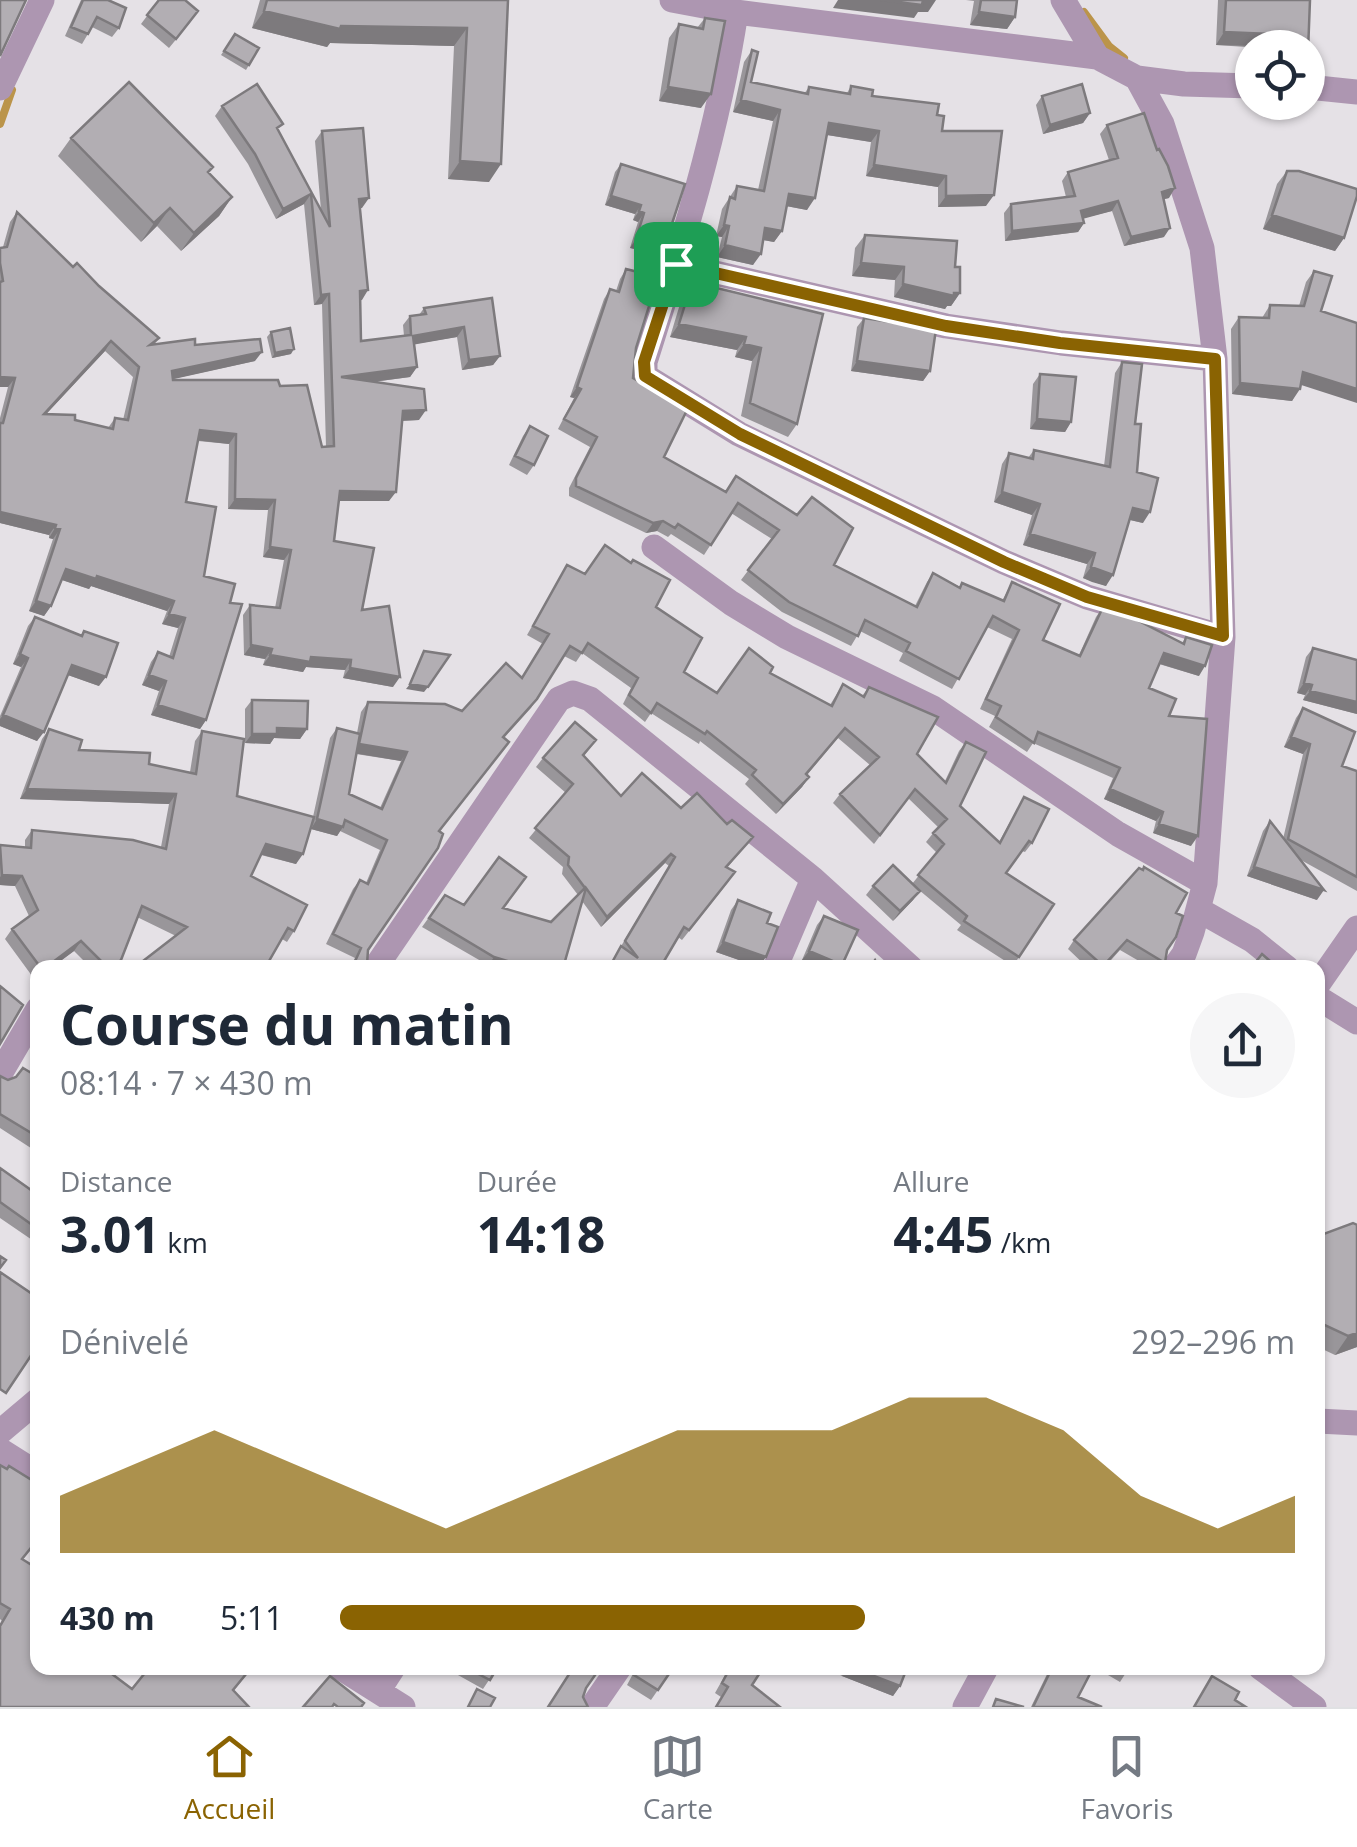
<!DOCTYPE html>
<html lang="fr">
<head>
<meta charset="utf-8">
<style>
  body { margin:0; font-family:"Open Sans",sans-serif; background:#f6f6f7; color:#1f2937; height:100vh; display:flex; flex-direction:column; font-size:38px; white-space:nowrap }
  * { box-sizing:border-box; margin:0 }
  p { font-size:32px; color:#747a83 }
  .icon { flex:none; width:55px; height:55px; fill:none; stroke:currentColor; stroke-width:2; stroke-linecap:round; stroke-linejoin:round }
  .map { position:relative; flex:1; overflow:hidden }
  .details { position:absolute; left:30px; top:960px; width:1295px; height:715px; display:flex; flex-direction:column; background:#fff; border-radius:20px; box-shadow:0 2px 8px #0004 }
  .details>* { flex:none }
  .controls { position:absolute; left:1235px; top:30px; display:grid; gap:20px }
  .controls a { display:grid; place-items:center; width:90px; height:90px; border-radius:50%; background:#fff; box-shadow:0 2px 8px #0004; font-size:50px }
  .pin { position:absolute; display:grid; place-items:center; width:85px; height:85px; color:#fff; margin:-42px; border-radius:20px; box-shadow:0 5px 15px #0006 }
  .round { display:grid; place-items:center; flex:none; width:105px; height:105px; border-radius:52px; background:#f6f6f7 }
  .headline { display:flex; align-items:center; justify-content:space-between; height:170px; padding:0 30px }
  h1 { font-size:55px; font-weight:700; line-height:75px }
  .stats { display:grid; grid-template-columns:repeat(3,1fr); gap:15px; height:170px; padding:10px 30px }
  .stats div { display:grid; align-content:center }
  .stats b { font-size:50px; font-weight:700 }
  .stats small { font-size:28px; font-weight:400 }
  .stats p { font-size:28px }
  .chart { height:280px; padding:20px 30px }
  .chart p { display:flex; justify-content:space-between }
  .chart svg { width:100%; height:180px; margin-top:10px; fill:#8a6302; opacity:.7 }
  ul { padding:0 30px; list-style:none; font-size:32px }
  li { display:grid; grid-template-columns:160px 120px 1fr; align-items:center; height:75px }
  li i { height:25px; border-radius:12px; background:#8a6302 }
  .tab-bar { display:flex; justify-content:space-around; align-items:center; height:140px; border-top:2px solid #e0e1e3; background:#fff; font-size:28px; color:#747a83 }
  .tab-bar a { display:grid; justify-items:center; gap:5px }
  .tab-bar .selected { color:#8a6302 }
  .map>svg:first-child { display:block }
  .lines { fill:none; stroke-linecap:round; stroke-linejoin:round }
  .stream { stroke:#bb944a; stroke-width:8 }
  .minor { stroke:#ad96b1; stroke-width:25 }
  .wall { fill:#99969a; fill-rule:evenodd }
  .shaded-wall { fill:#7d7a7d }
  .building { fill:#b2aeb3; stroke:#7d7a7d; stroke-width:2.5; fill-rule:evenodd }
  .route-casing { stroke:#fff; stroke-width:20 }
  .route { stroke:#8a6302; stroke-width:12 }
</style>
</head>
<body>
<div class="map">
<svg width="1357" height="1707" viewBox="0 0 1357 1707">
  <rect width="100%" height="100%" fill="#e5e1e6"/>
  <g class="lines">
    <path class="stream" d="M1084,12L1109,46L1124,58
      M0,124L12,90"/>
    <path class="minor" d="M672,0L736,12L1097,57L1137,78L1184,84L1252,86
      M1063,0L1097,57
      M736,12C718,131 681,248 645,362V376L739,434L1004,562L1087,597L1223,637
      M1137,78L1162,124L1202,248L1215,359L1223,637L1205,883L1192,932L1184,954L1174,968
      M1308,87L1357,92
      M0,88L42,0
      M676,264L946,326L1061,343L1215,359
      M654,547L731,603L787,637L933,708L1118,834L1205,883
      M1199,910L1252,940L1287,968
      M375,968L559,699L573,693L590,699L813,879L911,968
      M775,968L813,879
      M1318,984L1357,928
      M1318,998L1357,1022
      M0,1074L38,1009
      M1318,1421L1357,1423
      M0,1432L38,1400
      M0,1450L38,1474
      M341,1668L403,1707
      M1261,1668L1314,1707
      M378,1691L393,1668
      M592,1707L619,1668
      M965,1707L986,1668"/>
  </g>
  <path class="wall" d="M81,0H108L119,28L112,37L92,27L82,44L65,36Z
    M159,0L192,20L169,48L141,24Z
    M260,0H508L489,182L448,179L454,46L330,43L327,47L252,28Z
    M966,0H1017L1015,17L1007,29L970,25L974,1Z
    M1218,0H1310L1308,48H1261L1216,45Z
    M705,18L701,108L659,101L669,38L679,24L697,28Z
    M235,34L259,48L246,70L221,55Z
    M752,50L751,82L804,94L809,87L847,93L851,86L872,96L937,115L942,131L986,206L938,207V187L866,176L871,142L827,135L807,210L786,206L782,231L774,242L763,240L753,265L717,257L722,237L716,236L722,209L737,186L758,190L773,121L733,112L744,62Z
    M1042,96L1090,113L1083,123L1043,134L1036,105Z
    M222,106L279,131L321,210L315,141L322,131L362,208H360L361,341L404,336L403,325L410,316L419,315L424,308L492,298L500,356L493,365L462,370L457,337L414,344L417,367L410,377L373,382L419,420L402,421L389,501H339L334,541L393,687L343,678L345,670L306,667L303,672L263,665L265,659L244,655L243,615L250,605L275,608L284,560L263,557L268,510L228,509L229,444L198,441L186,502L204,576L206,720L200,729L151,715L159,691L142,685L151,662L158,652L169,657L178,628L162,624L167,611L91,586L89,589L62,580L51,606L44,616L29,611L53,539L49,538V535L0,523V418L8,387H0V248L3,247L10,222L17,212L73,267L99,286L159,338L154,345H195L255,361L172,379L280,386L322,447H326L322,304L314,305L304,204L276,219L248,164L215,116ZM105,351L133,377L123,420L115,418L108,428L46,414Z
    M1107,125L1169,198L1164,199V237L1124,246L1112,211L1083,218L1084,223L1078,232L1005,241L1004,213L1011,204L1066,197L1062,181L1068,172L1109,160L1100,134Z
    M71,138L213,167L208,173L232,197L219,216L181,251L157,226L141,242L58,156Z
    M621,164L665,245L659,254L630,248L638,222L633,220L635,214L605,205L615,172Z
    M1287,171L1344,238L1335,251L1263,229L1277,184Z
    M865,235L955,267L960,293L951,306H947L945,309L894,297L895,280L852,276L855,248Z
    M626,269L636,348L633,378L664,457L725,492L834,565L915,606L927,582L933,573L960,587L962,583L1002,601L1012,582L1043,640L1079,655L1096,617L1103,607L1182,643L1186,637L1199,676L1159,664L1149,688L1169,716L1191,846L1153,833L1156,821L1104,799L1113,778L1033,743L1027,752L989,727L995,716L980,709L1012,639L987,627L952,689L899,661L903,653L860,631L851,646L782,612L741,580L772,539L731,513L704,555L671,534L668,537L657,531L646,533L569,496V488L590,447L558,429L574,398L570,397L604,299L610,289L616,291L620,279Z
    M1314,271L1300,385L1292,401L1232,394L1231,329L1239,317L1262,318L1270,305L1299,306L1306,282Z
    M692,282L823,314L797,424L788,437L741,416L752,361L735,357L737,350L670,337L683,294Z
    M864,318L930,371L923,381L851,371L857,327Z
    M271,332L291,354L272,358L267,337Z
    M1122,362L1135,424L1137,472L1143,523L1130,520L1106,586L1083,578L1087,564L1023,545L1032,515L994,502L1002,464L1009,453L1028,458L1034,450L1104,466L1115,373Z
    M1040,374L1071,422L1065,432L1030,429L1033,384Z
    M530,426L534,465L527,475L509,465L523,436Z
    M567,565L656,607L684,672L717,693L770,673L830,705L843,684L862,696L869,687L917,754L945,781L959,751L966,742L960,806L999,842L1024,797L1032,843L1025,852L1022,851L1006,873L1054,904L1013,966L957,930L961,925L919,890L913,900L893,921L866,895L873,886L912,884L937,853L926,842L938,827L908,798L874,844L833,803L840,794L870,765L838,738L807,775L809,777L802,787L776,814L745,784L749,779L700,741L699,744L651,713L645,722L623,704L631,688L582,653L576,662L564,656L531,708L504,738L440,831L368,950L367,965L369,968H350L355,958L326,944L353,889L360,880L366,883L380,850L340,831L337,836L311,829L296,864L261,855L251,876L294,931L287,942L282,939L176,936L137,917L115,968H91L74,951L51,968H38V978L35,980L5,939L12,929L29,916L15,886L0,885V845L25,848V840L32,830L161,847L169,804L20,799L42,739L49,729L79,750L190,772L195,741L202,731L237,796L313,817L330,738L337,728L357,733L361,712L368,702L462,711L522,678L543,644L527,635ZM356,754L401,761L380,808L349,794Z
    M35,617L81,635L84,631L99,686L68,675L37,741L0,726V716L21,667L13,664L28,626Z
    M1313,648L1357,660V714L1303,700L1305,695L1297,693L1306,657Z
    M252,700L307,729L300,739L274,738L270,744L245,743V709Z
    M1303,708L1342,766L1357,771V891L1299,859L1317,900L1247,876L1263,831L1270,821L1283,839L1303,754L1284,747L1296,718Z
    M596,740L584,756L621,796L681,808L727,824L753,837L727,868L729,881L682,940L678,937L660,968H608L669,866L665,863L601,927L582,901L563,968H493L422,927L445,895L464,905L503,908L551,922L578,895L562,874L563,867L529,838L566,793L536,767L543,758Z
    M738,900L767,923L759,967L716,952L731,910Z
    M1176,913L1165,963L1162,968H1151L1120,950L1104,968H1088L1068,949L1074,940Z
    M824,916L840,968H819L802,960L817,925Z
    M0,1076L8,1080L38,1077L37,1152L0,1128Z
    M0,1168L38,1195V1244L0,1218Z
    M1318,1236L1357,1347L1335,1355L1318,1347Z
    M0,1465L23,1560L38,1668L132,1689L149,1668H252L234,1690L0,1707V1624L2,1621L0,1619Z
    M450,1668H497L483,1689L449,1670Z
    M635,1668H673L651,1700L627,1685L635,1670Z
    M729,1668H763L721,1697L715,1693Z
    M827,1668H907L900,1686L893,1696L842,1676Z
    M1050,1668H1093L1078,1697L1102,1707H1031Z
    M1096,1668H1129L1120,1682Z"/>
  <path class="shaded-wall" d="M838,0H936L928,12H918L914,18L833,8Z
    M264,11L341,26L467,28L454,46L330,43L327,47L252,28Z
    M979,12L1015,17L1007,29L970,25Z
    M1224,32L1270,34L1261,46L1216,45Z
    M668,87L711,94L701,108L659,101Z
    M741,100L780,110L773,121L733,112Z
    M1090,113L1083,123L1043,134L1050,125Z
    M829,123L879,131L871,142L821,134Z
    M460,161L501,164L489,182L448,179Z
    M874,165L946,176L938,187L866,176Z
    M1175,188L1169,198L1156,201L1162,192Z
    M311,194L304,204L276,219L283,209Z
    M789,194L815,198L807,210L781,205Z
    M994,195L986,206L938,207L946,196Z
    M611,196L641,205L635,214L605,205Z
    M232,197L219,216L181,251L194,233Z
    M369,198L362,208L353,209L359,199Z
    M1118,201L1112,211L1075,221L1081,211Z
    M170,208L157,226L141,242L154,223Z
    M639,211L644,213L638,222L633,220Z
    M1272,215L1344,238L1335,251L1263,229Z
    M1084,223L1078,232L1005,241L1012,231Z
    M724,225L729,226L722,237L716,236Z
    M765,228L782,231L774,242L758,239Z
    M1170,228L1164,237L1124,246L1131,237Z
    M636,239L665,245L659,254L630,248Z
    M725,245L761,254L753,265L717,257Z
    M861,263L904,267L895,280L852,276Z
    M903,284L954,293H960L951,306H947L945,309L894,297Z
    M368,290L362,300L353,301L360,291Z
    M329,294L322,304L314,305L321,295Z
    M679,324L746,337L737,350L670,337Z
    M464,327L457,337L406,346L413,336Z
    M111,341L105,351L37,424L44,414Z
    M744,344L761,348L752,361L735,357Z
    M294,349L291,354L272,358L275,353Z
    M262,352L255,361L165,381L172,371Z
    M500,356L493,365L462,370L469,360Z
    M857,361L930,371L923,381L851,371Z
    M417,367L410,377L334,387L341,377Z
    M1303,372L1357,389V403L1295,383Z
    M0,377L15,378L8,387H0Z
    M1240,383L1300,389L1292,401L1232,394Z
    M577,387L581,389L574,398L570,397Z
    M426,410L419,420L396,421L403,411Z
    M1037,419L1071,422L1065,432L1030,429Z
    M200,430L236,434L229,444L194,440Z
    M340,491L396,492L389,501H333Z
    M1002,492L1040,504L1032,515L994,502Z
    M235,499L275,500L268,510L228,509Z
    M1133,508L1150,512L1143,523L1126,519Z
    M0,512L56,525L49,535L0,523Z
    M663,521L657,531L646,533L653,523Z
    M55,528L60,529L53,539L49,538Z
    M1030,534L1095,553L1087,564L1023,545Z
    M270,547L291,550L284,560L263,557Z
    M1091,567L1113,575L1106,586L1092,582L1083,578Z
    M66,569L97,576L174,601L167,611L91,586L89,589L59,579Z
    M36,601L51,606L44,616L29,611Z
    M169,614L185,618L178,628L162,624Z
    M251,645L272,649L265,659L244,655Z
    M1164,653L1205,666L1199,676L1157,663Z
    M20,654L28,658L21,667L13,664Z
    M270,655L311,657L351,660L345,670L306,667L303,672L263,665Z
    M72,665L106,677L99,686L65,674Z
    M350,668L400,677L393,687L343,678Z
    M149,675L166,681L159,691L142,685Z
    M1304,683L1312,685L1305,695L1297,693Z
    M410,684L428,687L424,692L406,689Z
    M1310,691L1357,702V714L1303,700Z
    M158,705L206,720L200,729L151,715Z
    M3,715L44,732L37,741L0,726V719Z
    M277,728L307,729L300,739L274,738L270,744L245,743L252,734Z
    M1291,737L1310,744L1303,754L1284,747Z
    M359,744L407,752L401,761L353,753Z
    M809,777L802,787L776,814L783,804Z
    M27,789L176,794L169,804L20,799Z
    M1110,789L1163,812L1156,821L1104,799Z
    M317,819L343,827L337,836L311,829Z
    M1159,824L1198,836L1191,846L1153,833Z
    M266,844L303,854L296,864L259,854Z
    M671,854L665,863L601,927L607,917Z
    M1254,867L1324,890L1317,900L1247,876Z
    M2,875L22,876L15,886L0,885V877Z
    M920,891L913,900L893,921L900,911Z
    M81,941L74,951L51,968H45Z
    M723,942L766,957L759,967L716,952Z
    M809,951L842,965L840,968H819L802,960Z
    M494,957L531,968L488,966Z
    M1357,1333V1347L1335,1355L1348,1336Z
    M848,1668H853L900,1686L893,1696L842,1676Z"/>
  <path class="building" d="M0,0H26L0,56Z
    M83,0H108L126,8L119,28L97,17L88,34L71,27Z
    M159,0H185L198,11L176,39L147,15Z
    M267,0H508L501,164L460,161L467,28L341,26L340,29L264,11Z
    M881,0H923L922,5Z
    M981,0H1017L1015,17L979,12Z
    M1226,0H1310L1308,52V48H1270V34L1224,32Z
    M705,18L725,21L711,94L668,87L679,24L703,29Z
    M235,34L259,48L249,65L224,51Z
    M752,50L758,52L751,82L808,94L809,87L850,94L851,86L873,90L872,96L939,104L937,115L944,116L942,131H1002L994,195L946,196V176L874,165L879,131L829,123L815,198L789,194L782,231L765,228L761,254L725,245L729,226L724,225L730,197L735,199L737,186L764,191L780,110L741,100Z
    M129,82L213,167L208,172L232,197L194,233L170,208L154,223L71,138Z
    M257,84L283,124L277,128L330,227L322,131L363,128L369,198L359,199L368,290L360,291L361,341L411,335L410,316L426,314L424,308L492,298L500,356L469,360L464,327L413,336L417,367L341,377L424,389L426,410L403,411L396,492L340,491L334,541L374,548L362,610L389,606L400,677L350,668L351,660L311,657L310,662L270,655L272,649L251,645L250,605L280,608L291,550L270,547L275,500L235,499L236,434L200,430L186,502L216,507L204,576L235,584L230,603L242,604L206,720L158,705L166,681L149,675L158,652L173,658L185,618L169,614L174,601L97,576L96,579L66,569L51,606L36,601L60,529L55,528L56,525L0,512V423H3L15,378L0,377V282L3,281L0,263V248L7,247L17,212L73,267L77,263L99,286L159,338L150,345L195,339V345L260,339L262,352L172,371L173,380H278L280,386L307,385L322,447L334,446L329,294L321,295L311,194L283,209L255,154L222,106ZM111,341L139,367L128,420L115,418L113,429L75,420V415L44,414Z
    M1082,84L1090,113L1050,125L1042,96Z
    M1144,113L1157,150L1159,149L1168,166L1175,188L1162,192L1170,228L1131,237L1118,201L1081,211L1084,223L1012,231L1011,204L1075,196L1068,172L1118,158L1107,125Z
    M621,164L685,184L665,245L636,239L644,213L639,211L641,205L611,196Z
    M1287,171H1299L1357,189V196L1344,238L1272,215Z
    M865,235L957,241L955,267H960V293H954V296L903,284L904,267L861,263Z
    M626,269L658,277L636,348L633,378L688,408L664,457L726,492L736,476L797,515L812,497L853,528L834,565L917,607L933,573L960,588L962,583L1004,601L1012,582L1060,604L1043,640L1080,656L1103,607L1121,612L1184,644L1186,637L1212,645L1205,666L1164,653L1149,688L1176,699L1169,716L1207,719L1198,836L1159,824L1163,812L1110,789L1120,768L1038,732L1034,743L996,717L1001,706L986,699L1019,630L993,616L959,679L906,651L910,643L865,620L858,636L789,602L748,570L779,530L738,503L711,545L678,524L675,528L663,521L653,523L576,486V478L597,437L564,419L581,389L577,387L610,289L619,292Z
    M1314,271L1332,276L1321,311L1357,323V389L1303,372L1300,389L1240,383L1239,317L1269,318L1270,305L1304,306Z
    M692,282L823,314L797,424L750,403L761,348L744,344L746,337L679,324Z
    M864,318L936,329L930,371L857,361Z
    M290,328L294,349L275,353L271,332Z
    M1122,362L1142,364L1135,424H1141L1137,472L1158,478L1150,512L1133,508L1113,575L1091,567L1095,553L1030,534L1040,504L1002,492L1009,453L1033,459L1034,450L1110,467Z
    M1040,374L1076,377L1071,422L1037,419Z
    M530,426L548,436L534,465L515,456Z
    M605,545L631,563L633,560L670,580L656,607L702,638L684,672L717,693L749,648L773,667L770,673L832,706L843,684L864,697L869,687L938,717L917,754L946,783L966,742L986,752L960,806L1000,843L1024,797L1049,809L1032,843L1029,841L1006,873L1054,904L1019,957L964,921L967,916L918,875L944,844L933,833L947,819L915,789L880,835L840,794L879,757L845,728L806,774L809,777L783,804L752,775L756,770L707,731L705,734L657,703L651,713L629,695L638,678L588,643L582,653L570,646L537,699L503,737L509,742L439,831L443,834L438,848L368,950L367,965L369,968H352L361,948L333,934L360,880L368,884L387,840L345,820L343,827L317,819L337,728L360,734L349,794L382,809L407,752L359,744L368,702L445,704L462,711L506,663L522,678L549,634L533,626L567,565L585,574Z
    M35,617L82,636L84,631L118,643L106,677L72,665L44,732L3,715L28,658L20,654Z
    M1313,648L1357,660V702L1310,691L1312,685L1304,683Z
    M424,651L450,655L428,687L410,684Z
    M252,700L308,701L307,729L277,728V734H252Z
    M1303,708L1355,732L1342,766L1357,771V877L1288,839L1310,744L1291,737Z
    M575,722L596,740L583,755L621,796L642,773L681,808L697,793L727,824L732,820L753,837L726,867L735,872L689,930L684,927L660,968H609L621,946L638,958L625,941L675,857L671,854L607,917L586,888L563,968H531L494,957L429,918L445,895L464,905L499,857L526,877L503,908L551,922L585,888L568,865L569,857L535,828L573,784L543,758Z
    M49,729L82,740L79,750L150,753L149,764L196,774L202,731L244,739L237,796L314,817L303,854L266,844L251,876L307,905L294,931L288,928L265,968H134L187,927L142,906L121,960L113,968H108L81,941L45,968H41L12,929L38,910L22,876L2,875L0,845L31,848L32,830L133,840L166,849L176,794L27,789Z
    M1270,821L1324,890L1254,867Z
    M893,865L920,891L900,911L873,886Z
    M1144,867L1187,893L1176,913L1183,916L1176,937L1167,950L1165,963L1127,940L1103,966L1074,940L1139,868L1143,870Z
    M738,900L771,913L767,923L778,927L766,957L723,942Z
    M824,916L858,930L842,965L809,951Z
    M1262,954L1278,968H1251Z
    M875,960L879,968H869Z
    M0,986L23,1005L0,1044Z
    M23,1068L38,1077V1137L0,1114V1076L8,1080L16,1077Z
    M0,1168L38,1195V1229L0,1202Z
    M1353,1223L1357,1225V1333L1348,1336L1318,1322V1236Z
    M0,1256L6,1260L0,1268Z
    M0,1272L38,1298V1345L6,1393L0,1389Z
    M0,1465L7,1469L9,1466L38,1484V1539L22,1559L38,1569V1668H104L132,1689L149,1668H251L233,1690L249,1707H0V1626L10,1609L0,1603Z
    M467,1668H497L490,1680Z
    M573,1668H600L586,1688L583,1697L588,1707H548Z
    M638,1668H673L658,1690L634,1675Z
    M730,1668H763L752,1685L780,1707H716L728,1687L722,1683Z
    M853,1668H907L900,1686Z
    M1052,1668H1093L1078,1697L1102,1707H1033Z
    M330,1676L364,1703L361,1707H338L334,1704L332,1707H303Z
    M1212,1676L1239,1692L1235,1700L1246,1707H1194Z
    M477,1689L495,1698L490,1707H468Z
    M996,1699L1024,1707H993Z"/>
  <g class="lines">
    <defs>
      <path id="route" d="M676,264L946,326L1060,343L1215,359L1223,636L1087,597L1004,562L740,434L645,376L644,362Z"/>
    </defs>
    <use href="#route" class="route-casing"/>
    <use href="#route" class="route"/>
  </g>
</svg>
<div class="controls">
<a><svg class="icon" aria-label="locate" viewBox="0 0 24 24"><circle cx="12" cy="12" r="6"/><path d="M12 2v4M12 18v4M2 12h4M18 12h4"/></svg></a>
</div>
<div class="pin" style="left:676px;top:264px;background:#1e9e55"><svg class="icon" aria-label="arrive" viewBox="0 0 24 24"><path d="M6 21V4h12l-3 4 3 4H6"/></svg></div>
<section class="details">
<div class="headline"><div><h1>Course du matin</h1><p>08:14 · 7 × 430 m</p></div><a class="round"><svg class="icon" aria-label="share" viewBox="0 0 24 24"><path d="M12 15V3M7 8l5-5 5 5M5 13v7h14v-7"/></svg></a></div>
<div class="stats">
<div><p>Distance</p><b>3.01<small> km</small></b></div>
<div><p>Durée</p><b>14:18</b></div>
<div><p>Allure</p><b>4:45<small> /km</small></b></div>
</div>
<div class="chart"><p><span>Dénivelé</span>292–296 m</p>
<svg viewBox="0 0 160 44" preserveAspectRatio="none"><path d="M0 44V30L10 22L20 14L30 22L40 30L50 38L60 30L70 22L80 14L90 14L100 14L110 6L120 6L130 14L140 30L150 38L160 30V44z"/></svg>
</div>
<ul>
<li><b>430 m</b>5:11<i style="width:55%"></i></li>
</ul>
</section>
</div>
<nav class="tab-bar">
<a class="selected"><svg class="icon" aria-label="home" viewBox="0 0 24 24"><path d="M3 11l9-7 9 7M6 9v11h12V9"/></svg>Accueil</a>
<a><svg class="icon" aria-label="map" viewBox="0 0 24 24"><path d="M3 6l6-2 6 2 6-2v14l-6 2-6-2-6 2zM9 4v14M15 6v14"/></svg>Carte</a>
<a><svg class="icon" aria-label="saved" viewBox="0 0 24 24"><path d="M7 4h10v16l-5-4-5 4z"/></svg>Favoris</a>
</nav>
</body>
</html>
